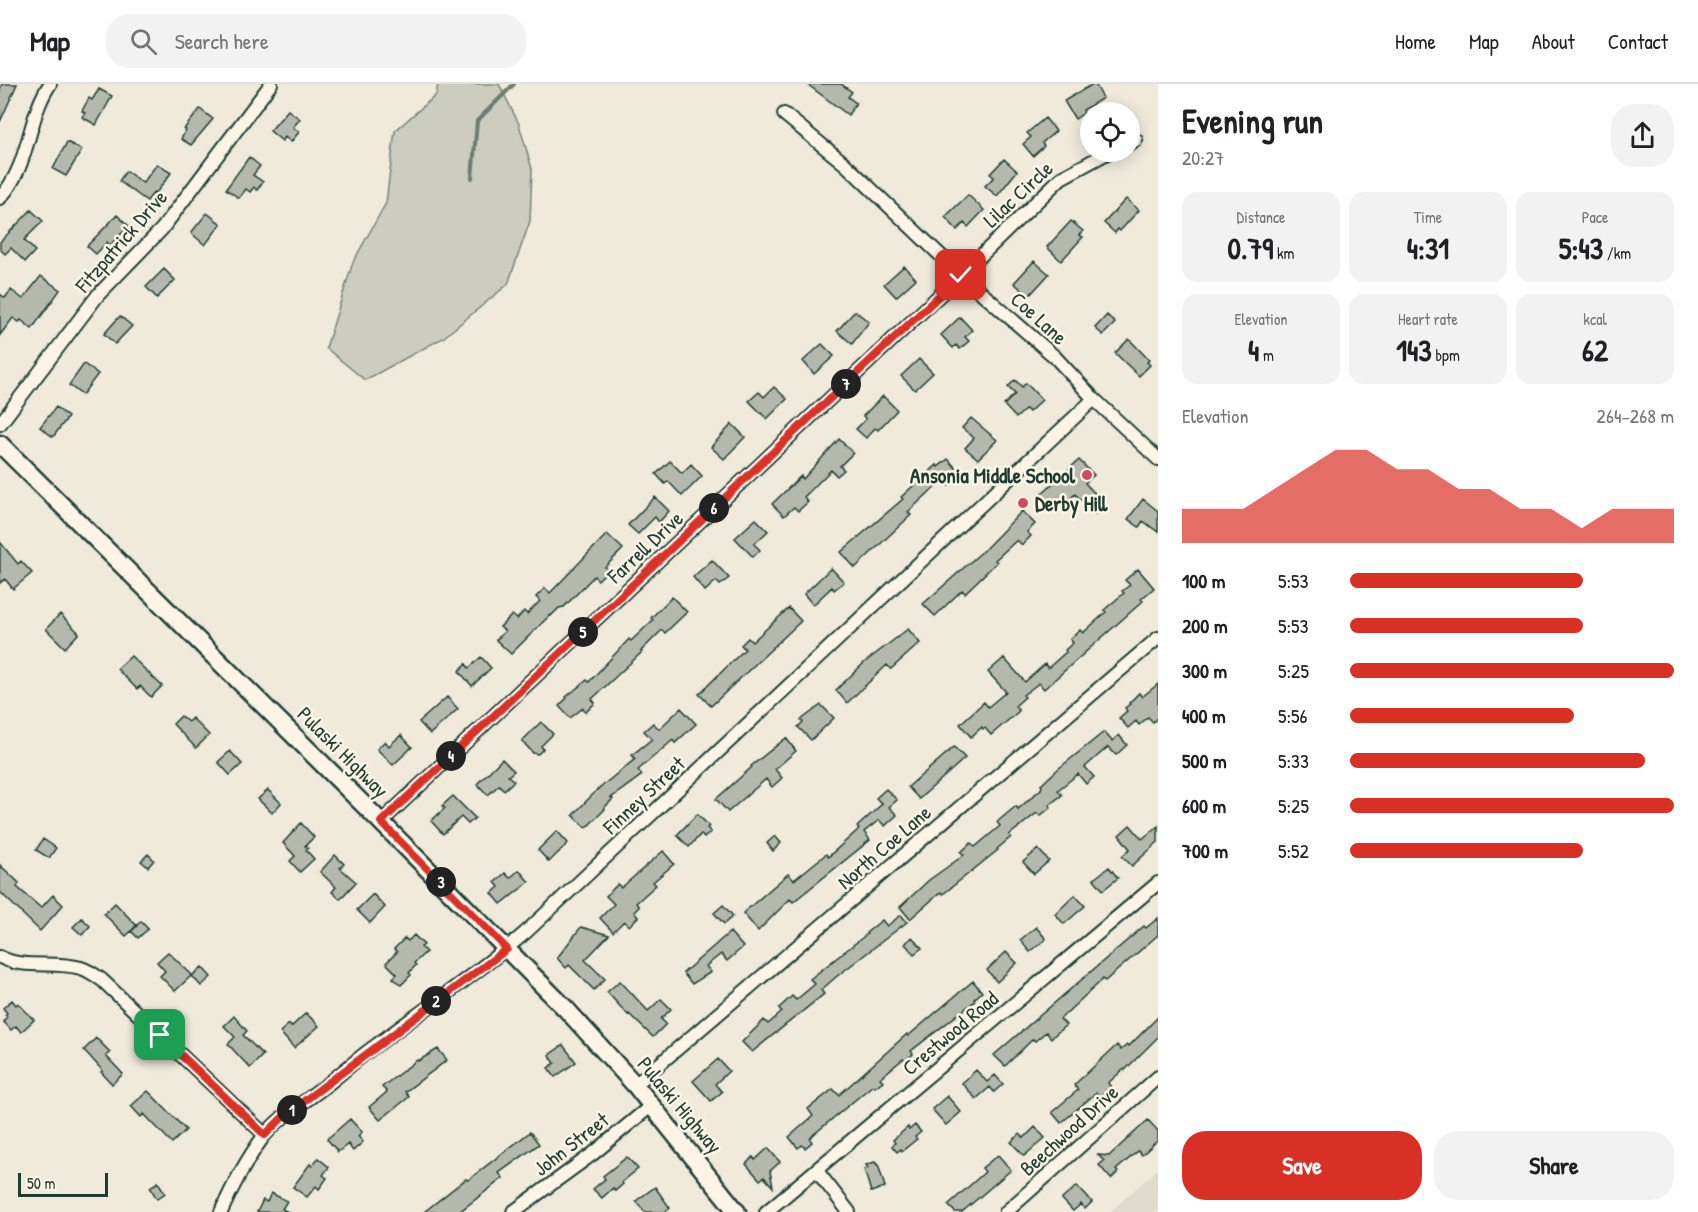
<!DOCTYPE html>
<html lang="en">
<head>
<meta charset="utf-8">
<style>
  body { margin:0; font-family:"Patrick Hand",sans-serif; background:#f2f2f2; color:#202124; height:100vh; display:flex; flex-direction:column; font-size:22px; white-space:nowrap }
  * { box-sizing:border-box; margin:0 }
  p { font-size:20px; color:#757577 }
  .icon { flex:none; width:33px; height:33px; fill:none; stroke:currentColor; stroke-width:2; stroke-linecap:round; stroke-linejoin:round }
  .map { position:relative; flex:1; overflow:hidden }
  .side { display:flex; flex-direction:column; background:#fff; width:540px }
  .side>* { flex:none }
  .controls { position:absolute; left:1080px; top:18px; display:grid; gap:12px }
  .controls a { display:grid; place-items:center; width:60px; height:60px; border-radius:50%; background:#fff; box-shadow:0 3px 15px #0003; font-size:30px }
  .scale { position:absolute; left:18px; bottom:15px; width:90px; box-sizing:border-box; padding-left:6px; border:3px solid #1f3d34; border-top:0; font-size:16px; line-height:21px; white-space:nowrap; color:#1f3d34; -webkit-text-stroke:4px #fcf5e5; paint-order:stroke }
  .pin { position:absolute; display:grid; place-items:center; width:51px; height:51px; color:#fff; margin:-26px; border-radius:12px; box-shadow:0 3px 9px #0006 }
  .km { position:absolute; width:30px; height:30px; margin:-15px; border-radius:50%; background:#222; color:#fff; font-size:16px; line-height:30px; text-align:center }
  .round { display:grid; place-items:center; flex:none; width:63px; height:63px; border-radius:24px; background:#f2f2f2 }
  .headline { display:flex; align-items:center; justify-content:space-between; height:102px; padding:0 24px }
  h1 { font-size:33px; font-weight:800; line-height:45px }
  .stats { display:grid; grid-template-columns:repeat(3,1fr); gap:9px; height:102px; padding:6px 24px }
  .stats div { display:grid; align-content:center; border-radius:15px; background:#f2f2f2; text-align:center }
  .stats b { font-size:30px; font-weight:800 }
  .stats small { font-size:16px; font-weight:400 }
  .stats p { font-size:16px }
  .chart { height:168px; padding:12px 24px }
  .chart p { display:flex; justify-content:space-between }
  .chart svg { width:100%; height:108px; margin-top:6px; fill:#d93025; opacity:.7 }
  .primary-button { display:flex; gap:12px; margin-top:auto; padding:12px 24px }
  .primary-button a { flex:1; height:69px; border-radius:24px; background:#d93025; color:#fff; font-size:24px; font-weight:800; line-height:69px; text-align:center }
  .primary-button a+a { background:#f2f2f2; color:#202124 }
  ul { padding:0 24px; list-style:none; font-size:20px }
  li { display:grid; grid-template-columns:96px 72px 1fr; align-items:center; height:45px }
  li i { height:15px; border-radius:8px; background:#d93025 }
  header { display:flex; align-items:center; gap:36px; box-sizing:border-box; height:84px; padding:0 30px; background:#fff; border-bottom:2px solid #e0e0e0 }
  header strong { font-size:28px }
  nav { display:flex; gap:33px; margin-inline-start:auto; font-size:21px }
  .search { width:420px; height:54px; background:#f2f2f2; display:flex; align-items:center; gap:15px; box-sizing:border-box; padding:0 21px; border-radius:24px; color:#757577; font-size:22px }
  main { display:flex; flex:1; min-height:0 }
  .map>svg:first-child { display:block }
  .built { fill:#dedbcc }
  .green { fill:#cccdbf; stroke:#76857a; stroke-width:1.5 }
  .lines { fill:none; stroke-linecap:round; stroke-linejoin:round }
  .stream { stroke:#6c7d71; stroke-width:4 }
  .building { fill:#b5b9ad; stroke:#1f3d34; stroke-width:1.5 }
  .street-casing { stroke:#1f3d34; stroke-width:16 }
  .secondary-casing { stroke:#1f3d34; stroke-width:21 }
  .street { stroke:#fcf5e5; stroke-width:12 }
  .secondary { stroke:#fcf5e5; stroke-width:16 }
  .route-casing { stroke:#fff; stroke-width:12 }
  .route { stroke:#d93025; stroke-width:8 }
  .poi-dot { fill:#d1495b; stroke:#fcf5e5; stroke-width:2 }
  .labels { text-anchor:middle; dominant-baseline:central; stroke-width:5; stroke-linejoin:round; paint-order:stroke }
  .street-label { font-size:21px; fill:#1f3d34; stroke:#fcf5e5 }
  .poi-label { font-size:21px; font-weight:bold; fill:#1f3d34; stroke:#fcf5e5; text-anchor:end }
</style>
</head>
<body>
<header>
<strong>Map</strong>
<div class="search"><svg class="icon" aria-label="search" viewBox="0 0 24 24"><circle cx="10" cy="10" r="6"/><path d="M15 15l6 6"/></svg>Search here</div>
<nav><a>Home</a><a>Map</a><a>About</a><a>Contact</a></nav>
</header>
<main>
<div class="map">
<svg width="1158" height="1128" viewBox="0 0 1158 1128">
  <rect width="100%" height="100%" fill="#efeada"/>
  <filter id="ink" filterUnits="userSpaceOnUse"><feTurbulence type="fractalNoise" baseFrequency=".0167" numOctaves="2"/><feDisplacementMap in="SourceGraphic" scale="12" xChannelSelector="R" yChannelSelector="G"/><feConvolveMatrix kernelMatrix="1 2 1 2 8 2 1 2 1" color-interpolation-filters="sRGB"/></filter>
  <g filter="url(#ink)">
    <path class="built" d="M1158,1085V1128H1110Z"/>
    <path class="green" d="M438,0H499L519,40L532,85L530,137L508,200L443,254L365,296L326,264L353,178L386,119L395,47L436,11Z"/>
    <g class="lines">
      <path class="stream" d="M472,94L477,37L514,0"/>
    </g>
    <path class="building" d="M2,0H17L0,38V5Z
      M807,0H841L852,8L848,13L856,19L848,31Z
      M1093,0H1095L1103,14L1083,26L1084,29L1075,35L1064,17Z
      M99,5L112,12L96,41L82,33L85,29L82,27L89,14L92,16Z
      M200,25L213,35L191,61L181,55L186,46L184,45Z
      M288,26L300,35L293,43L299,48L291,58L285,53L282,57L270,47Z
      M1045,34L1056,47L1042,59L1044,62L1033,72L1023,60L1031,53L1027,49Z
      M67,58L82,66L66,92L53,85Z
      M249,73L260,82L253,91L263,98L257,106L254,103L250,108L246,105L239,114L226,105Z
      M1004,75L1017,87L997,112L985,102L994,93L990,90Z
      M157,80L171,89L156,109L154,108L147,117L119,97L126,87L143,99Z
      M968,111L984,126L968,143L964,139L957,146L945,133Z
      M1126,115L1139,126L1120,147L1118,145L1115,149L1104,139Z
      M31,126L43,137L24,156L35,167L25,178L11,164L5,170L0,165V158Z
      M207,129L221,140L205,161L191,149Z
      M117,131L129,142L110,161L107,158L96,170L87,162Z
      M1071,137L1083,147L1079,151L1083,153L1061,177L1047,163Z
      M1034,177L1049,190L1029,212L1014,199Z
      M904,182L916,195L896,213L884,200Z
      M164,185L175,196L157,214L146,203Z
      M41,192L60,206L32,245L21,236L19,238L13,234L0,251V210L5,214L11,206L23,215Z
      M855,227L869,238L852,260L837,247Z
      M1107,231L1115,239L1103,251L1095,244Z
      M120,232L132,242L115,260L104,250Z
      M960,233L972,246L965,253L969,257L960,265L956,261L953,264L941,251Z
      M1129,255L1149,276L1147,278L1150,281L1139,292L1115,269Z
      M822,260L834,272L814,290L803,277Z
      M919,275L933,289L915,306L901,292Z
      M84,280L98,290L82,311L69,301Z
      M1015,296L1022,303L1026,299L1042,316L1029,328L1026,325L1016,334L1004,321L1015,310L1008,303Z
      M774,303L787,315L767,335L749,317L759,308L764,313Z
      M883,312L897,326L878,346L875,344L866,354L856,345L866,335L863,332Z
      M56,323L68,333L53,353L40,343Z
      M971,334L997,356L978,375L965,364L974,354L962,344Z
      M732,340L745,353L724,375L711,363Z
      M839,355L853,369L840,382L844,386L837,392L831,386L804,413L808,418L798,427L794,423L784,432L772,420L801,392L803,395Z
      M948,375L961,390L949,402L944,397L935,403L908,428L911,431L855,484L841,468L903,415L901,413L912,403L937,381L938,383Z
      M1079,376L1094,391L1085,399L1105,420L1095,430L1075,410L1064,421L1058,414L1051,421L1041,410Z
      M670,377L682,389L691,380L702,392L682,412L668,397L665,400L656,390Z
      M655,413L669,427L659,438L655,433L638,450L628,441Z
      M1143,415L1158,427V448L1143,437L1139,443L1128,435Z
      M1022,427L1035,440L1027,448L1031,452L1022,461L1017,456L995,476L997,478L965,509L962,506L935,532L923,520L985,465Z
      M756,435L768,447L754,460L760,466L753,473L735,454Z
      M607,450L623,465L605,483L608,486L598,496L594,492L564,523L559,524L551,532L550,531L511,570L496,556L505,547L500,543L512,531L517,535L524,527L527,530L540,517L536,513L545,504L550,509Z
      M0,458L18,480L21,477L32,489L13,505L5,495L0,499Z
      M712,476L729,494L720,501L716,497L705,507L693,493Z
      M831,484L844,498L834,506L832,503L813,521L804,510Z
      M1138,485L1154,504L1141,515L1143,517L1044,605L1039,599L1023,611L1025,613L1015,622L1019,627L991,651L985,644L983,645L982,643L971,653L960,640L984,618L988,623L1006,608L988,588L1004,574L1025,598L1045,580L1048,584L1066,568L1065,566L1073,559L1070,555L1080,546L1083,549L1106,528L1104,526L1124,509L1122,507L1130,501L1125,496Z
      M672,513L687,528L665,549L662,546L641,567L642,568L592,615L595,619L586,628L583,624L570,634L559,622L567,614L566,613L587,596L589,598L629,555L631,557L653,536L651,534Z
      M789,524L801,537L711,622L699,610L745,565L741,561L748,554L752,558Z
      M60,530L79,549L65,564L46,545Z
      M908,545L920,559L891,585L887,581L847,619L836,606L865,578Z
      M131,572L162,602L151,613L140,602L137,605L117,585Z
      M481,573L491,584L472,602L459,587L466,580L469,584Z
      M1158,600V633L1153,638L1148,633L1139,641L1136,637L1128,644L1119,634L1127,627L1125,624L1130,620L1129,619L1139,609L1142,613Z
      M447,613L458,625L430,650L419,638Z
      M821,621L834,634L811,656L798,643L803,638L801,636Z
      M681,624L696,640L675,659L673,656L638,686L642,691L611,714L613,715L604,724L605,725L586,744L573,731L597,706L635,675L632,671L652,655L644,647L653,639L659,645Z
      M181,632L188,638L192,634L209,651L196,664L173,640Z
      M541,638L553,650L541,662L543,665L538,670L533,669L522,657Z
      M1104,648L1112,657L1119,651L1127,661L1116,671L1108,663L1085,683L1094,693L1086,700L1078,690L1058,706L1062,711L1049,721L1051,723L1040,732L1037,729L1009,751L1011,753L997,765L998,766L943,810L941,808L910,835L900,823L929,796L964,771L961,768L971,759L975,763L1000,742L997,738L1016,722L1018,725L1041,705L1042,702L1041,701L1058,685Z
      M401,651L412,663L393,681L377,665L385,657L389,662Z
      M786,654L796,667L775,685L782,694L772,703L766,695L728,728L716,715L752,683L751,682Z
      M954,663L965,674L919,715L908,703Z
      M230,667L242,680L230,691L218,678Z
      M502,675L514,687L508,692L514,697L504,706L499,701L488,711L477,700Z
      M886,705L897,716L889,723L897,731L885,742L879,736L864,748L870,756L793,818L790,815L758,847L743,829L788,790L794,796L826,770L828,773L859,745L857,743L882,720L876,714Z
      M268,706L281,719L272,729L258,715Z
      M453,712L475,734L468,740L461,733L443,750L431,737L445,724L442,722Z
      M697,730L709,742L707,744L711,748L704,754L701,750L689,763L677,751Z
      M301,739L314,753L305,762L308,764L306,766L314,775L300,788L290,777L295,772L283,759Z
      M1130,741L1142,755L1158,742V758L1132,782L1122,772L1130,765L1119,751Z
      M557,747L568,759L549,778L538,766Z
      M775,752L781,759L773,767L767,759Z
      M43,755L56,764L49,774L36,766Z
      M1038,765L1049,777L1034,790L1023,778Z
      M663,767L674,780L653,798L656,801L636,819L639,823L634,828L638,833L629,842L624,837L613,848L600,834L614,820L606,812L618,800L621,804Z
      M148,770L154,776L148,783L141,777Z
      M335,771L344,780L340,784L356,798L340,815L332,808L336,803L320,788Z
      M0,781L19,799L17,803L41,824L53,811L63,821L40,847L0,808Z
      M1109,783L1118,794L1103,806L1094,795Z
      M519,786L529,798L501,820L492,809L499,803L495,798L505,789L510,794Z
      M373,810L385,823L370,839L357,826Z
      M1075,811L1085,822L1064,840L1055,830Z
      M115,819L137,842L126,852L104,830Z
      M723,821L733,832L724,840L714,829Z
      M901,831L907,838L836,893L821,906L824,910L752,968L742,958L764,936L768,940L782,928L779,924L792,912L796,916L815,900L810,895L867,850L866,849L882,836L887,842Z
      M82,834L90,842L82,851L73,843Z
      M1158,834V851L1105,897L1103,895L1060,935L1066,941L1051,954L1046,948L1035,957L1033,955L1005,982L994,971L1144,842L1146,844Z
      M141,837L148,845L138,854L131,847Z
      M581,843L609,851L585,876L605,895L594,906L569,881L566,884L557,874Z
      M1036,843L1046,855L1030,868L1020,856Z
      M730,848L743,863L727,877L721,870L706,882L711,888L692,900L683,889Z
      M414,851L424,861L421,863L426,868L414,879L416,881L409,889L411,891L401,901L393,894L397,890L386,879L397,868L394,865L405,854L408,857Z
      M912,853L922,864L914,870L905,860Z
      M168,868L192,891L175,907L160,892L165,887L157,878Z
      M1006,868L1017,879L997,898L987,886Z
      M202,883L211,893L201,902L192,892Z
      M620,897L648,927L661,915L671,925L661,935L666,940L653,953L629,930L628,931L607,908Z
      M973,897L982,908L974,915L975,917L911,967L913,970L905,977L903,975L880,994L883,997L875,1003L873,1001L813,1051L810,1055L812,1058L805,1064L802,1061L798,1064L789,1053L813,1032L808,1025L833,1005L839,1011L907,950L908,952Z
      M12,916L16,921L18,919L34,936L21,948L16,942L11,946L3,937L7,933L5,931L7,929L3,924Z
      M306,929L319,942L294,964L280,948L289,940L291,943Z
      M234,932L247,947L243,951L263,971L250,984L228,960L235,953L224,942Z
      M1158,933V953L1125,986L1124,985L1108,999L1111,1003L1100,1013L1096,1009L1061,1039L1052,1028L1078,1006L1074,1001L1117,961L1121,966L1127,961L1129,962Z
      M96,954L110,968L106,972L123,990L112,1000L101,988L103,987L84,966Z
      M563,961L576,978L555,993L548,984L555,979L549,971Z
      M438,965L447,976L405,1008L409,1013L380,1036L369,1023L387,1008L382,1003L417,976L418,977Z
      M718,975L729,987L715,1000L722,1008L711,1017L693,997Z
      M976,986L987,998L995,991L1003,1000L994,1008L990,1003L976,1015L962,999Z
      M148,1007L186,1046L172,1059L144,1030L141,1033L131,1022Z
      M947,1012L961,1028L946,1041L932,1025Z
      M350,1035L362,1048L358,1052L363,1058L353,1067L348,1060L338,1068L327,1055Z
      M1148,1036L1158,1047V1056L1142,1071L1138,1067L1116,1086L1118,1088L1111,1095L1099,1081L1104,1077L1098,1071L1109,1072Z
      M915,1041L921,1048L915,1053L917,1055L902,1067L901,1065L897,1068L892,1062L895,1059L893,1056L908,1043L909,1046Z
      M1035,1043L1045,1054L1024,1072L1011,1058L1020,1050L1024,1054Z
      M530,1048L539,1060L499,1089L503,1094L459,1128H424L466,1095L468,1096Z
      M768,1064L780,1078L770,1087L773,1103L764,1093L760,1096L746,1080L753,1073L755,1076Z
      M998,1071L1011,1086L962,1128H955L948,1121L985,1088L982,1084Z
      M627,1073L638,1085L622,1098L623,1100L615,1107L613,1104L602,1114L593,1105L605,1095L603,1092Z
      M318,1074L329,1083L323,1091L327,1094L319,1105L316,1102L307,1113L293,1103L310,1080L312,1082Z
      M875,1078L877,1081L878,1080L885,1103L871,1108L864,1085L868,1084L866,1081Z
      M158,1098L165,1109L157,1115L150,1103Z
      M1077,1102L1092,1118L1085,1125L1081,1120L1073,1127L1062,1115Z
      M655,1103L670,1124L665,1128H645L636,1117Z
      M271,1109L287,1117L282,1125L288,1128H257L263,1116L267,1118Z"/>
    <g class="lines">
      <defs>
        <path id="street" d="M784,30L845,80L961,191L1055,273L1094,315L1158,375
          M1130,59L1136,56
          M0,114C31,80 26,36 50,0
          M0,340L98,211L162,145L271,0
          M381,738L961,191L1061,94L1109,68
          M0,873C25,886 54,876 81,884C88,886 95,891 102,896L265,1051
          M635,1001L1158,554
          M817,1087L849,1128
          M221,1128C233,1101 246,1076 264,1052C281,1031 304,1019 324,1003C342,989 359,973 378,960C427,923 478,889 525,849L1094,315
          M513,1128L594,1069L652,1021
          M766,1128L1158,799
          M1006,1128L1158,993"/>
        <path id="secondary" d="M0,360L381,738L566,925L635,1001L737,1128"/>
      </defs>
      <use href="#street" class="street-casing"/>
      <use href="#secondary" class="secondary-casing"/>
      <use href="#street" class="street"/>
      <use href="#secondary" class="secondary"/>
    </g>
  </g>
  <g class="lines" filter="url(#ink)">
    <defs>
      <path id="route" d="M160,951L265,1051L284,1032L507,865L381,738L961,191"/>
    </defs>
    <use href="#route" class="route-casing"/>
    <use href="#route" class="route"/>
  </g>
  <g class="poi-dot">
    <circle cx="1087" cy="391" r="6"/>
    <circle cx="1023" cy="419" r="6"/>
  </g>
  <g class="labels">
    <g class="street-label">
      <text transform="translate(1018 110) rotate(-43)">Lilac Circle</text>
      <text transform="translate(121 157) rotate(-49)">Fitzpatrick Drive</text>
      <text transform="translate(1039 234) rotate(42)">Coe Lane</text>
      <text transform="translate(645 463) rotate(-43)">Farrell Drive</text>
      <text transform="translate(343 668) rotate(45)">Pulaski Highway</text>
      <text transform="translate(644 711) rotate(-43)">Finney Street</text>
      <text transform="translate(884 763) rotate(-41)">North Coe Lane</text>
      <text transform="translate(950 949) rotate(-40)">Crestwood Road</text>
      <text transform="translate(680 1021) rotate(50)">Pulaski Highway</text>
      <text transform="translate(1069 1046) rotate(-42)">Beechwood Drive</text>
      <text transform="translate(571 1060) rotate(-38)">John Street</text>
    </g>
    <g class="poi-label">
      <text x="1075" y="391">Ansonia Middle School</text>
      <text x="1035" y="419" text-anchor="start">Derby Hill</text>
    </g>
  </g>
</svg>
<div class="controls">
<a><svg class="icon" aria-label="locate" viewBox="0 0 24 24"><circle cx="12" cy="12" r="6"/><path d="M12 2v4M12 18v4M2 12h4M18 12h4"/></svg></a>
</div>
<div class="scale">50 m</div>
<div class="pin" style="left:160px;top:951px;background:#1e9e55"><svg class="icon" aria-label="arrive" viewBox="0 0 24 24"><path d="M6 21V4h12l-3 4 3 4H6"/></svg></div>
<div class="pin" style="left:961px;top:191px;background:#d93025"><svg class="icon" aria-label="check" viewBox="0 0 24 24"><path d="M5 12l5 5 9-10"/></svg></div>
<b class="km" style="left:292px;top:1026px">1</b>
<b class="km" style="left:436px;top:917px">2</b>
<b class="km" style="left:441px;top:798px">3</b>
<b class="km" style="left:451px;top:672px">4</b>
<b class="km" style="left:583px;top:548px">5</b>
<b class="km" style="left:714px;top:424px">6</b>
<b class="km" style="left:846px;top:300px">7</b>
</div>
<section class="side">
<div class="headline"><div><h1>Evening run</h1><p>20:27</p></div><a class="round"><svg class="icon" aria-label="share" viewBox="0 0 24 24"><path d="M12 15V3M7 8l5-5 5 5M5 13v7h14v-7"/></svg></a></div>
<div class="stats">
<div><p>Distance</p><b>0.79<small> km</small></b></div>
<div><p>Time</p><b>4:31</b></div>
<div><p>Pace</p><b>5:43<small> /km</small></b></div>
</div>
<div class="stats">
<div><p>Elevation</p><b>4<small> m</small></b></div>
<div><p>Heart rate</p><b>143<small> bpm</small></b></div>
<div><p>kcal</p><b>62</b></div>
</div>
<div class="chart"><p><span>Elevation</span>264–268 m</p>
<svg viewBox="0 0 160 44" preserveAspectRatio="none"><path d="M0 44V30L10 30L20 30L30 22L40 14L50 6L60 6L70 14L80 14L90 22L100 22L110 30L120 30L130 38L140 30L150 30L160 30V44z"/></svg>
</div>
<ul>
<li><b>100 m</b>5:53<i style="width:72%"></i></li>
<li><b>200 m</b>5:53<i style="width:72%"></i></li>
<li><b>300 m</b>5:25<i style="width:100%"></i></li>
<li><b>400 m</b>5:56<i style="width:69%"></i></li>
<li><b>500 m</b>5:33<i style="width:91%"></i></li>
<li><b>600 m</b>5:25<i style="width:100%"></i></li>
<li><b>700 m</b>5:52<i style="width:72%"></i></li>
</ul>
<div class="primary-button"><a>Save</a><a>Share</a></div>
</section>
</main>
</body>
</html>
